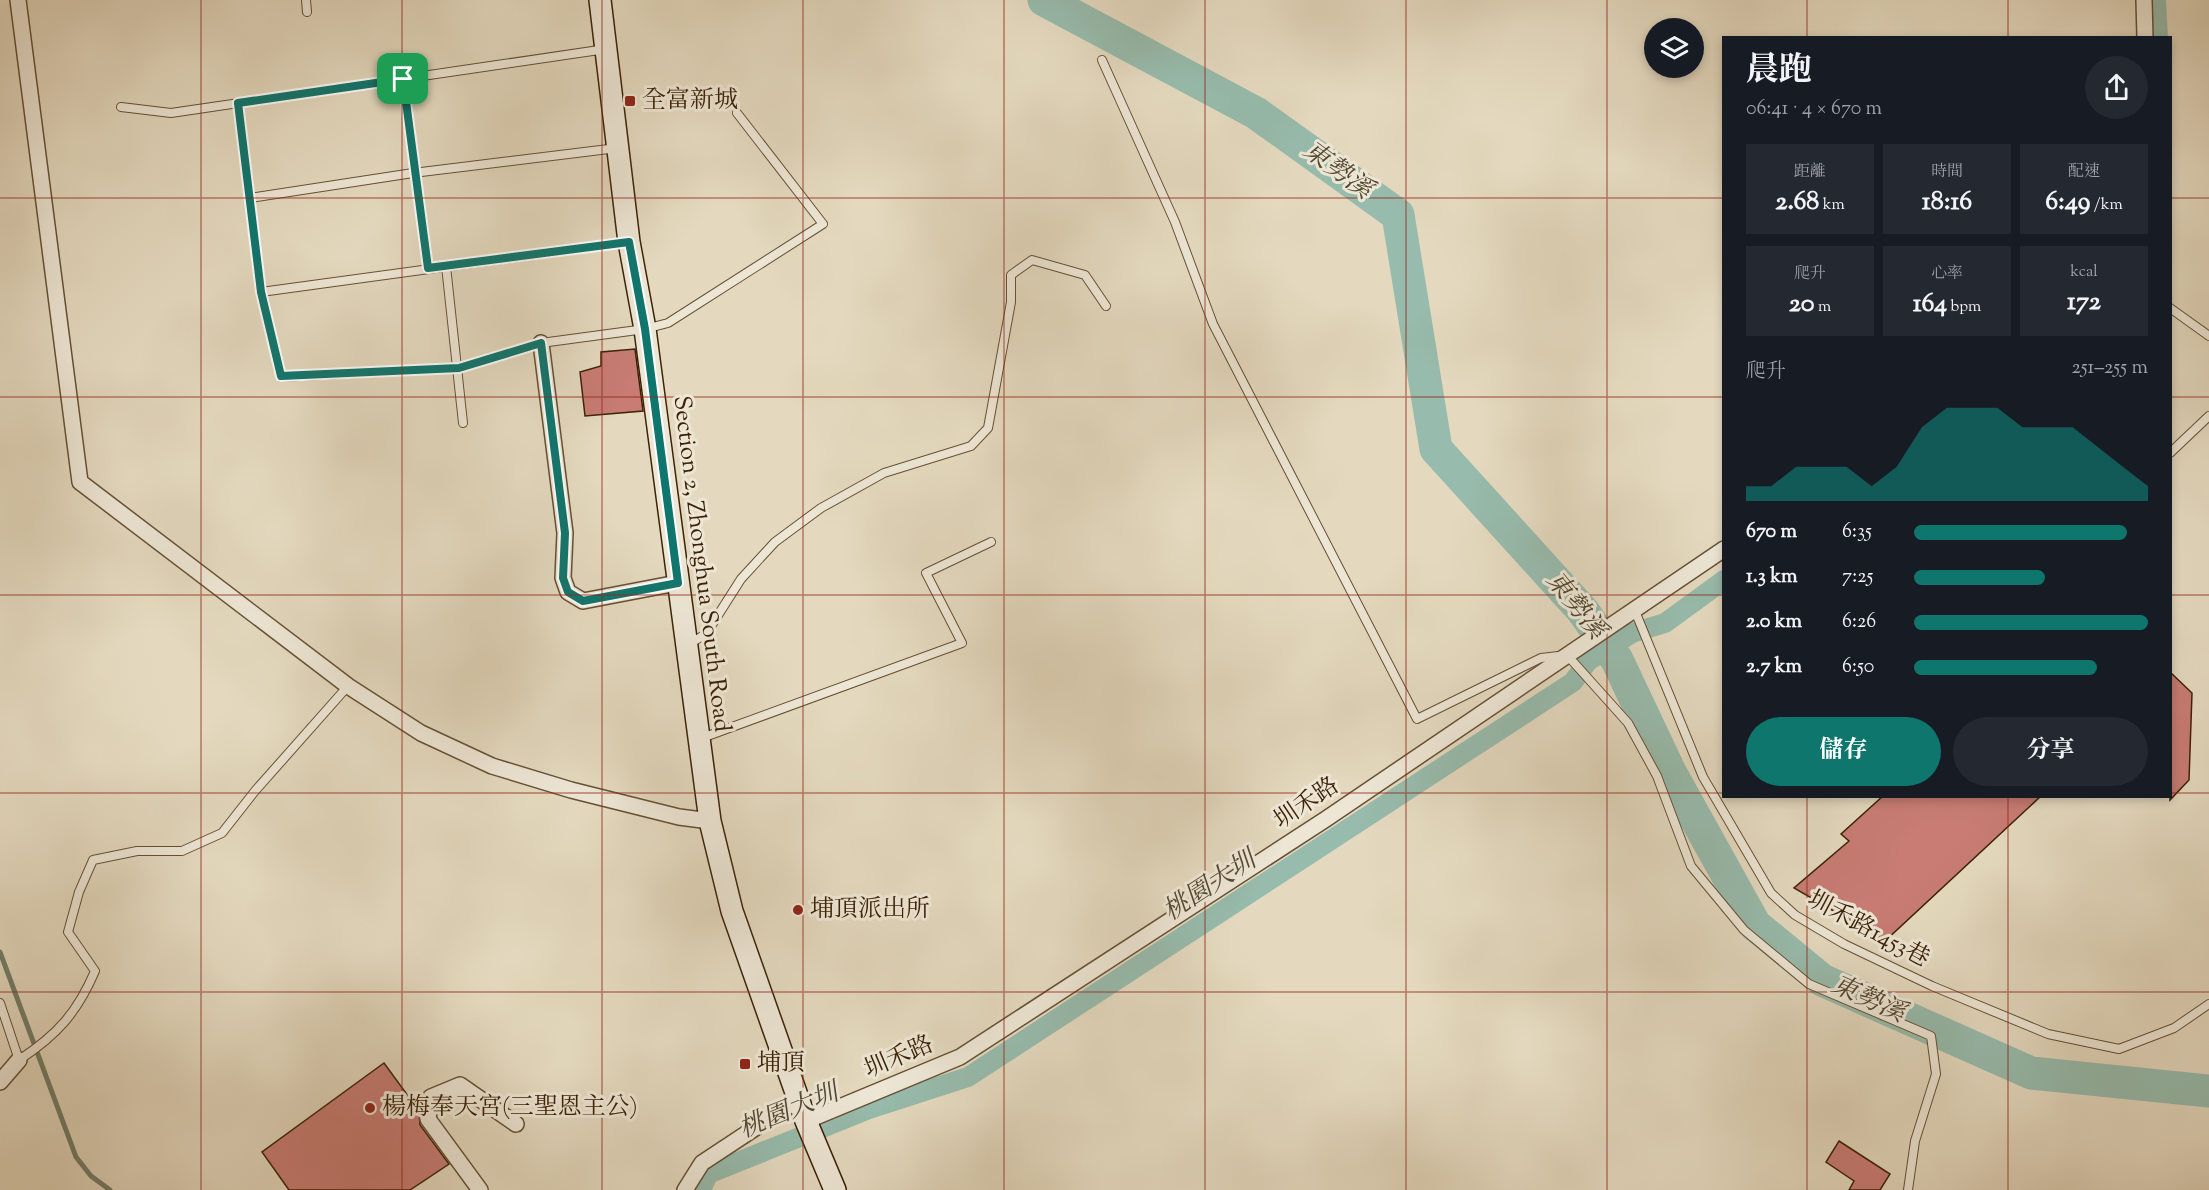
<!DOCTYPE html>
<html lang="zh-TW">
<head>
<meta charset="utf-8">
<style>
  body { margin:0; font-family:"Sorts Mill Goudy","Noto Serif TC",serif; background:#242831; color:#f1f3f6; height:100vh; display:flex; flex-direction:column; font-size:22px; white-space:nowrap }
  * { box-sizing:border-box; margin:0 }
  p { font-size:20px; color:#9ea1a6 }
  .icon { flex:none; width:33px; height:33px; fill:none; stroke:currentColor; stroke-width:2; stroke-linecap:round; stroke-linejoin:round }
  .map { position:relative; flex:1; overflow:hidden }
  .details { position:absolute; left:1722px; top:36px; width:450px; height:762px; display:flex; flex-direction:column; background:#171b24; border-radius:0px; box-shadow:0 3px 9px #0003 }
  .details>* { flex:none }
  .tools { position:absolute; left:1644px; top:18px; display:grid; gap:12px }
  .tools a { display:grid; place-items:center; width:60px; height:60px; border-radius:50%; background:#171b24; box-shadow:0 3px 9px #0003; font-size:30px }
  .pin { position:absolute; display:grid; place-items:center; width:51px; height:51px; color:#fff; margin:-26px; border-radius:12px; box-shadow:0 3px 9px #0006 }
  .round { display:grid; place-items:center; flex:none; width:63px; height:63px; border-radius:32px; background:#242831 }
  .summary { display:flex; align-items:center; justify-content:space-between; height:102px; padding:0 24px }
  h1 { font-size:33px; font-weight:700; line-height:45px }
  .figures { display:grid; grid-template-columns:repeat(3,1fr); gap:9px; height:102px; padding:6px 24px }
  .figures div { display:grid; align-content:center; border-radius:0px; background:#242831; text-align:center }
  .figures b { font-size:26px; font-weight:700 }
  .figures small { font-size:16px; font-weight:400 }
  .figures p { font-size:16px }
  .chart { height:168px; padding:12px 24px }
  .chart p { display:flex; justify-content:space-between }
  .chart svg { width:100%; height:108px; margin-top:6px; fill:#0f766e; opacity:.7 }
  .cta { display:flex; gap:12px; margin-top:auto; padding:12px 24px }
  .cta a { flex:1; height:69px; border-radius:36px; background:#0f766e; color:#fff; font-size:24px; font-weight:700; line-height:69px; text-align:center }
  .cta a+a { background:#242831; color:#f1f3f6 }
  ul { padding:0 24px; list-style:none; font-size:20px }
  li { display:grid; grid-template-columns:96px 72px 1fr; align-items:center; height:45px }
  li i { height:15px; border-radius:8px; background:#0f766e }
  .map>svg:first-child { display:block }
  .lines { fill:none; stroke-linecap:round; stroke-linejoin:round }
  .stream { stroke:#737e6a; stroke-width:5 }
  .canal { stroke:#97bbac; stroke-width:20 }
  .river { stroke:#97bbac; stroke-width:33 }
  .building { fill:#c87c74; stroke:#3c2206; stroke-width:1.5 }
  .lane-casing { stroke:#665034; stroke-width:10 }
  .street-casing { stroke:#665034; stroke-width:18 }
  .secondary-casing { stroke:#3c2206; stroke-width:24 }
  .lane { stroke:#ede6d5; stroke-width:8 }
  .street { stroke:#ede6d5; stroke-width:15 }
  .secondary { stroke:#ede6d5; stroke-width:21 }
  .route-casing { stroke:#fff; stroke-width:12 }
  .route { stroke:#0f766e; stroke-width:8 }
  .grid { fill:none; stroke:#8f2418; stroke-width:1.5; stroke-opacity:0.55 }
  .poi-dot { fill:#8f2418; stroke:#ede6d5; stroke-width:2 }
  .labels { text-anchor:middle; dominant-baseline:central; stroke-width:6; stroke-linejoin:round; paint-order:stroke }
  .poi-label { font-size:24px; fill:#3c2206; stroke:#ede6d5; text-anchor:start }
  .street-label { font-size:24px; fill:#3c2206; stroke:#ede6d5 }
  .water-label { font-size:26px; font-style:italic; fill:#534830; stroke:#ede6d5 }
</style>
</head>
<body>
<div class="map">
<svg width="2209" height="1190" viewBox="0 0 2209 1190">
  <rect width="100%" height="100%" fill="#e4d9bf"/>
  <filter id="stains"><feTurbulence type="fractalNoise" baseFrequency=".00333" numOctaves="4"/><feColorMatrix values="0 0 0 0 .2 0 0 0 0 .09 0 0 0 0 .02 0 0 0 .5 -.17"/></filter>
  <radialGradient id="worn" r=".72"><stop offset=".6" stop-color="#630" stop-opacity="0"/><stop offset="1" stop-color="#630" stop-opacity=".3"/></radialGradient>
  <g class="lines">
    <path class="stream" d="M0,952L76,1157L91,1176L110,1190"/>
    <path class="canal" d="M2156,0L2158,38
      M701,1190L708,1174L869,1109L968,1077L1573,682L1588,661L1632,633L1665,623L1724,580"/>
    <path class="river" d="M1044,0L1256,113L1398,215L1436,449L1583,611L1617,660L1670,772L1755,925L1822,980L2031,1073L2209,1091"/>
  </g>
  <path class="building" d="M635,349L643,411L585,416L580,372L601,366V352Z
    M2170,672L2192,693L2189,780L2170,800Z
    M1883,796H2041L1885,941L1794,888L1849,841L1841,834Z
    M384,1063L419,1111L420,1125L449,1164L410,1190H289L262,1152Z
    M1839,1141L1890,1174L1880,1190H1849L1854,1181L1826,1162Z"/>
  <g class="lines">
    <defs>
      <path id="lane" d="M306,0L307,12
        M1102,60L1175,222L1213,324L1417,719L1541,658L1567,655L1628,723L1657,776L1691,866L1744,930L1809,984L1931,1036L1936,1074L1915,1141L1908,1190
        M403,79L428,268
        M238,103L261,292L281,377L459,368L541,343L645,329L668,323L823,224L737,113
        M121,107L171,113L606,49
        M250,198L413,173L617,148
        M446,266L463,423
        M261,292L628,242
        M2170,308L2209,336
        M2170,453L2209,416
        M1635,611L1703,777L1771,893L1795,915L1844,944L1932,986L2048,1034L2119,1049L2174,1028L2209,1004
        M689,644L706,634L741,579L775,542L821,508L884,473L971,446L988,428L1011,302V275L1032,260L1085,275L1106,306
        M702,738L962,643L926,573L991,542
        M0,1003L19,1060C57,1035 77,1013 95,971L68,932L79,892L93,860L137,851H182L222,833L255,791L348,686"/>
      <path id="street" d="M18,0L80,482L348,686L421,733L492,766L571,790L679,817L710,821
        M2144,0L2145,38
        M541,343L565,533L563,578L568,592L583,601L677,583
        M0,1082L19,1060
        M806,1121L960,1057L1326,819L1724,549
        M480,1190L428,1119L431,1097L460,1085L516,1124
        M685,1190L702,1163L799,1099"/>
      <path id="secondary" d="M600,0L629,242L645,329L710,821L732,911L806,1121L835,1190"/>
    </defs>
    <use href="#lane" class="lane-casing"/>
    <use href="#street" class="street-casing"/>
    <use href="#secondary" class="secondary-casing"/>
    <use href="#lane" class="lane"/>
    <use href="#street" class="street"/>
    <use href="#secondary" class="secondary"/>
  </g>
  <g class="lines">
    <defs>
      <path id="route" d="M403,79L428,268L629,242L645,329L678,583L583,601L568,592L563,578L565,533L541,343L459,368L281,376L261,292L238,103Z"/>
    </defs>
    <use href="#route" class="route-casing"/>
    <use href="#route" class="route"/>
  </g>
  <path class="grid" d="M201,0V1190M402,0V1190M602,0V1190M803,0V1190M1004,0V1190M1205,0V1190M1406,0V1190M1607,0V1190M1807,0V38M2008,0V38M0,198H1724M2170,198H2209M0,397H1724M2170,397H2209M0,595H1724M2170,595H2209M0,793H1724M2170,793H2209M1807,796V1190M2008,796V1190M0,992H2209"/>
  <g class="poi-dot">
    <rect x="624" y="95" width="12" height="12" rx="3"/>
    <circle cx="798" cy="910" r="6"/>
    <rect x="739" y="1058" width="12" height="12" rx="3"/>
    <circle cx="370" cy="1108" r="6"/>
  </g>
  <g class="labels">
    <g class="poi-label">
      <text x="642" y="101">全富新城</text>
      <text x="810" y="910">埔頂派出所</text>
      <text x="757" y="1064">埔頂</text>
      <text x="382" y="1108">楊梅奉天宮(三聖恩主公)</text>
    </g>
    <g class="street-label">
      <text transform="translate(701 564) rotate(83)">Section 2, Zhonghua South Road</text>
      <text transform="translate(1307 804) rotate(-34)">圳禾路</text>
      <text transform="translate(1868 930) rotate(28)">圳禾路1453巷</text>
      <text transform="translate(899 1058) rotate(-23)">圳禾路</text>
    </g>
    <g class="water-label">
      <text transform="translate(1337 171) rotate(36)">東勢溪</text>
      <text transform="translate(1575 606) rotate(51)">東勢溪</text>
      <text transform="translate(1210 887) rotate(-33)">桃園大圳</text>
      <text transform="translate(1868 1000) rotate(24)">東勢溪</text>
      <text transform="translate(789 1112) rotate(-22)">桃園大圳</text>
    </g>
  </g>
  <rect width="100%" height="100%" filter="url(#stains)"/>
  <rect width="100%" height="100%" fill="url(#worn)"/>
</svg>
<div class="tools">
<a><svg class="icon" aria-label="layers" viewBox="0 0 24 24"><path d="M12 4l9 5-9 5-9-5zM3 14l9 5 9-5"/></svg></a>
</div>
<div class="pin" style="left:403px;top:79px;background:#1e9e55"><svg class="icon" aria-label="arrive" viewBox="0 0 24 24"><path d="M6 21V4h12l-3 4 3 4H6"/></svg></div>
<section class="details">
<div class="summary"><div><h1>晨跑</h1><p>06:41 · 4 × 670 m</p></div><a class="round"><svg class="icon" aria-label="share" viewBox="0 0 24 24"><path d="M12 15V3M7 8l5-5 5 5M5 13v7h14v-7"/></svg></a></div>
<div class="figures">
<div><p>距離</p><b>2.68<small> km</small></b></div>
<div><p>時間</p><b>18:16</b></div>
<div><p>配速</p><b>6:49<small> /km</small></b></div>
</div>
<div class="figures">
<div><p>爬升</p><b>20<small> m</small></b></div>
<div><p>心率</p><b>164<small> bpm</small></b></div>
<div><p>kcal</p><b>172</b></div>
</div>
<div class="chart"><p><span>爬升</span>251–255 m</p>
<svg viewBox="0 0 160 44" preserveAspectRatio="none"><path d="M0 44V38L10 38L20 30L30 30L40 30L50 38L60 30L70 14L80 6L90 6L100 6L110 14L120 14L130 14L140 22L150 30L160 38V44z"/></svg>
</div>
<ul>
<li><b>670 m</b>6:35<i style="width:91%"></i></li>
<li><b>1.3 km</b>7:25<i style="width:56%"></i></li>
<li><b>2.0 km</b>6:26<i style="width:100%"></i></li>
<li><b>2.7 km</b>6:50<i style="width:78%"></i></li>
</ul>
<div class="cta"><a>儲存</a><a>分享</a></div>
</section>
</div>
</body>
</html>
